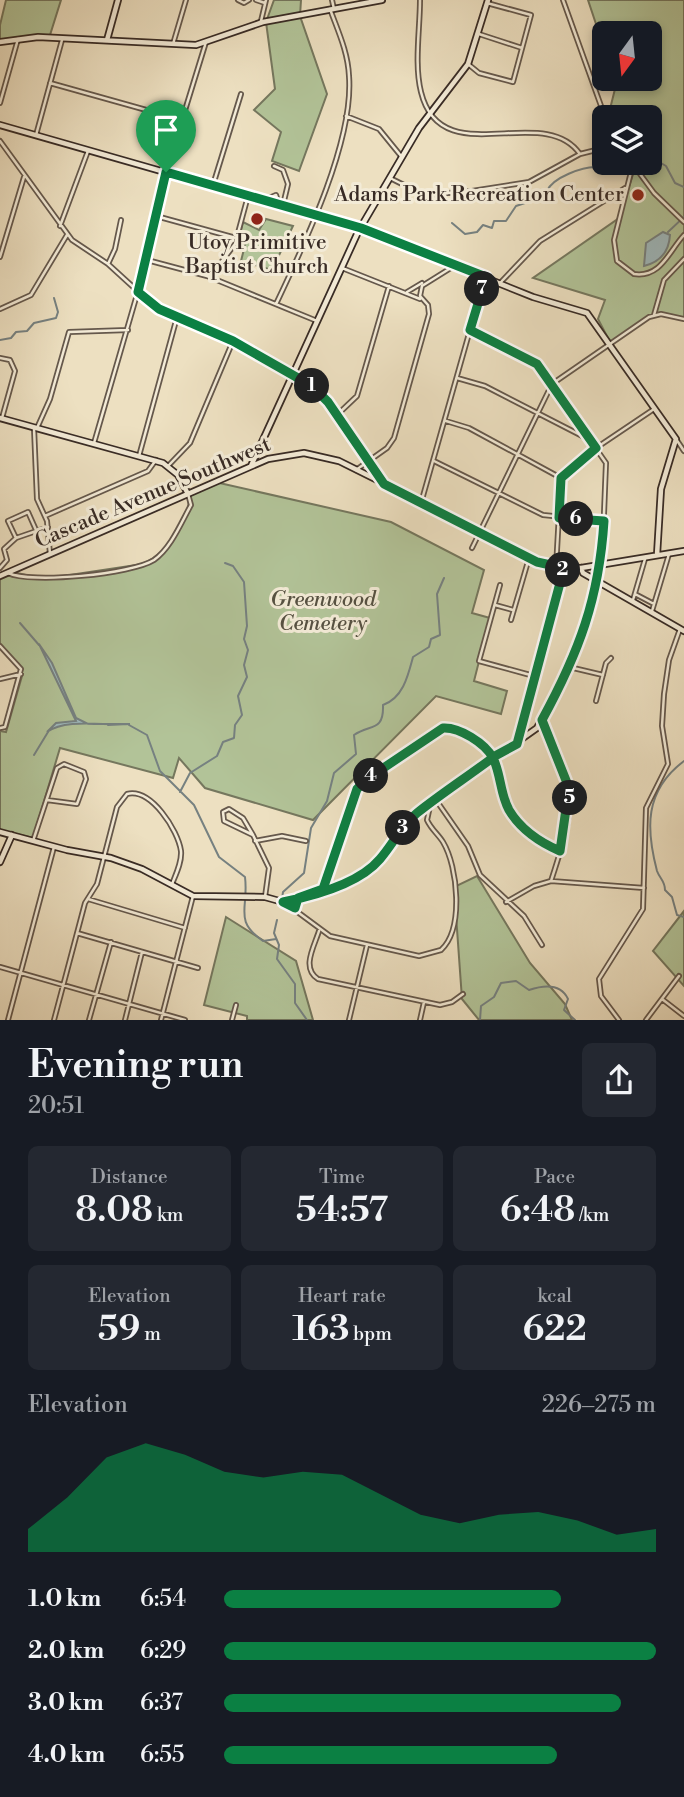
<!DOCTYPE html>
<html lang="en">
<head>
<meta charset="utf-8">
<style>
  body { margin:0; font-family:"Libre Bodoni",serif; background:#242831; color:#f1f3f6; height:100vh; display:flex; flex-direction:column; font-size:26px; white-space:nowrap }
  * { box-sizing:border-box; margin:0 }
  p { font-size:23px; color:#9ea1a6 }
  .icon { flex:none; width:38px; height:38px; fill:none; stroke:currentColor; stroke-width:2; stroke-linecap:round; stroke-linejoin:round }
  .map { position:relative; height:1020px; overflow:hidden }
  .panel { display:flex; flex-direction:column; background:#171b24; flex:1 }
  .panel>* { flex:none }
  .needle { width:46px; rotate:195deg }
  .controls { position:absolute; left:592px; top:21px; display:grid; gap:14px }
  .controls a { display:grid; place-items:center; width:70px; height:70px; border-radius:10px; background:#171b24; box-shadow:0 4px 10px #0003; font-size:35px }
  .pin { position:absolute; display:grid; place-items:center; width:60px; height:60px; color:#fff; margin:-72px -30px; border-radius:50% 50% 50% 0; rotate:-45deg; box-shadow:0 0 7px #0007 }
  .pin .icon { rotate:45deg }
  .km { position:absolute; width:35px; height:35px; margin:-18px; border-radius:50%; background:#222; color:#fff; font-size:19px; line-height:35px; text-align:center }
  .round { display:grid; place-items:center; flex:none; width:74px; height:74px; border-radius:10px; background:#242831 }
  .overview { display:flex; align-items:center; justify-content:space-between; height:119px; padding:0 28px }
  h1 { font-size:38px; font-weight:600; line-height:52px }
  .stats { display:grid; grid-template-columns:repeat(3,1fr); gap:10px; height:119px; padding:7px 28px }
  .stats div { display:grid; align-content:center; border-radius:10px; background:#242831; text-align:center }
  .stats b { font-size:35px; font-weight:600 }
  .stats small { font-size:19px; font-weight:400 }
  .stats p { font-size:19px }
  .chart { height:196px; padding:14px 28px }
  .chart p { display:flex; justify-content:space-between }
  .chart svg { width:100%; height:126px; margin-top:7px; fill:#0b8043; opacity:.7 }
  ul { padding:0 28px; list-style:none; font-size:23px }
  li { display:grid; grid-template-columns:112px 84px 1fr; align-items:center; height:52px }
  li i { height:18px; border-radius:9px; background:#0b8043 }
  .map>svg:first-child { display:block }
  .green { fill:#b2c398; stroke:#75775e; stroke-width:2 }
  .water { fill:#9fbabf; stroke:#768181; stroke-width:2 }
  .lines { fill:none; stroke-linecap:round; stroke-linejoin:round }
  .stream { stroke:#768181; stroke-width:2 }
  .street-casing { stroke:#65584c; stroke-width:6 }
  .secondary-casing { stroke:#382b25; stroke-width:8 }
  .street { stroke:#f3ebd7; stroke-width:2.5 }
  .secondary { stroke:#f3ebd7; stroke-width:4.5 }
  .route-casing { stroke:#fff; stroke-width:14 }
  .route { stroke:#0b8043; stroke-width:9 }
  .poi-dot { fill:#8f2418; stroke:#f3ebd7; stroke-width:2.5 }
  .labels { text-anchor:middle; dominant-baseline:central; stroke-width:6; stroke-linejoin:round; paint-order:stroke }
  .poi-label { font-size:21px; fill:#382b25; stroke:#f3ebd7; text-anchor:end }
  .street-label { font-size:21px; fill:#382b25; stroke:#f3ebd7 }
  .park-label { font-size:21px; font-style:italic; fill:#565142; stroke:#f3ebd7 }
</style>
</head>
<body>
<div class="map">
<svg width="684" height="1020" viewBox="0 0 684 1020">
  <rect width="100%" height="100%" fill="#ede0c1"/>
  <filter id="stains"><feTurbulence type="fractalNoise" baseFrequency=".00286" numOctaves="4"/><feColorMatrix values="0 0 0 0 .2 0 0 0 0 .09 0 0 0 0 .02 0 0 0 .5 -.17"/></filter>
  <radialGradient id="worn" r=".72"><stop offset=".6" stop-color="#630" stop-opacity="0"/><stop offset="1" stop-color="#630" stop-opacity=".3"/></radialGradient>
  <path class="green" d="M6,0H61L50,35L0,42V25Z
    M274,0H301L300,16L327,94L299,171L272,161L281,132L254,110L275,89L266,22Z
    M588,0H684V318L653,315L610,342L598,319L605,300L533,278L619,218L635,168L631,163H649V117H608L616,85L614,79H649V33H604V48Z
    M266,219L293,226L272,270L241,261L245,245L238,242L243,222L259,230Z
    M215,482L391,522L484,570L472,613L490,618L474,681L507,691L501,714L436,696L313,820L205,788L179,758L173,778L60,748L33,838L0,830V731L6,732L22,676L19,664L0,646V575L9,571L43,579L143,564C166,553 193,521 188,494Z
    M477,876L530,963L565,1004L572,1020H479L462,999L454,887Z
    M684,911V986L653,951Z
    M226,917L296,961L313,1020H247V1016L204,1005Z"/>
  <path class="water" d="M663,232L670,235C669,252 660,262 644,266L646,243Z
    M39,644L52,663L76,718L88,724H130C103,726 67,718 47,732L56,723L76,721Z"/>
  <g class="lines">
    <path class="stream" d="M649,156L666,166L675,183L684,187
      M452,223L465,234L477,232L483,225L492,228L494,221H506L516,206L534,200L538,192L547,191C553,177 583,167 595,167L604,158
      M668,232L684,217
      M0,340L11,338L16,332L27,331L34,323L56,318L58,312L54,298
      M20,623L39,645
      M108,725L123,724
      M129,725L147,735L160,771L194,805L219,857L245,877C249,909 233,920 263,941L276,939
      M34,755L48,732
      M684,761C644,791 646,829 657,871C660,879 665,881 665,890L672,897L677,915L684,917
      M180,792L190,773L217,756L223,742L234,738L235,725L242,715L238,696L247,677L244,665L248,650L244,639L247,626L244,582L233,566L225,563
      M282,899L283,892L304,873L311,828L327,801L334,773L356,754L354,735C370,724 384,732 383,705C403,698 408,676 413,657L429,647L431,639L440,635L437,594L444,578
      M277,920L274,933L279,945L277,959L295,984V1003L307,1020
      M480,1020L481,1006L494,997L501,983L516,981L529,990C544,985 561,984 568,999L564,1010L575,1020"/>
    <defs>
      <path id="street" d="M238,0L244,3L249,0
        M256,0L265,3
        M332,0L334,9
        M420,0C420,29 414,64 421,92C441,174 543,101 580,154
        M563,0L605,117
        M261,21L266,0
        M479,34L522,48
        M173,44L186,0
        M468,64L479,73L513,82L531,15L487,3
        M50,83L182,120
        M0,103L18,39
        M346,116L379,129L401,156
        M36,135L62,40
        M0,141L72,240L108,264L154,306L233,341L312,386L328,402L382,481
        M632,163L654,193L684,222
        M274,166L283,170L288,184L283,205
        M635,168L631,172L614,240L617,261L634,274C661,278 669,251 684,235
        M390,178L424,195L472,191L529,182L580,154L604,148
        M213,185L241,94
        M267,199L276,195L279,204
        M156,216L236,238
        M60,226L88,151
        M0,257L24,177
        M147,260L207,276L317,321
        M108,264L115,249L121,220
        M342,268L420,299
        M210,277L235,244L248,196
        M501,282L540,241L625,188
        M407,292L422,283
        M276,304C304,245 354,142 349,76C348,52 338,31 330,9
        M0,309L31,295L67,235
        M654,315L664,280L684,259
        M470,330L537,364L606,463L602,564
        M0,358L10,360L15,371L2,418
        M457,378L485,386L590,440
        M337,415L357,396L389,286
        M446,421L469,428L561,478
        M34,428L37,499L47,521L50,554
        M37,428L50,399L69,332L128,330
        M676,439L684,451
        M94,443L147,260L166,172L206,42
        M139,456L177,317
        M434,461L543,515L603,521
        M169,465L190,443L233,341
        M356,470L387,448L394,438L429,314L428,305L420,296L422,286L454,266
        M561,478L596,448L654,409
        M421,503L485,277
        M45,516L148,471L156,460
        M16,538L8,521L28,512L36,530
        M472,548L552,384L649,317L661,314L684,319
        M0,568L7,560L4,549L16,538L48,527
        M556,568L561,478
        M8,573C31,584 132,574 154,560C171,548 181,523 191,505L188,494
        M500,585L479,661L534,676
        M635,594L654,604
        M633,600L645,559
        M495,605L513,610
        M652,611L669,554
        M511,620L529,558
        M0,646L21,669L5,727L0,728
        M569,667L603,675
        M0,679L21,674
        M596,701L606,663L611,658
        M542,720C548,741 562,760 568,780C576,810 560,852 551,881
        M516,740L564,568
        M436,800L468,846L480,875L524,916L542,945
        M253,835L243,818L229,809L223,812L224,821L253,835L269,868L265,897
        M33,841L57,768L64,764L84,772L86,779L77,804L47,800
        M255,841L282,836L306,841
        M324,886L357,789L367,778L443,728C459,727 485,743 493,758C501,774 500,794 509,810C521,830 539,842 560,851
        M88,899L185,928
        M284,902L330,936L419,956L441,950C464,929 458,867 443,842C438,834 431,829 427,820L430,806
        M506,902L534,886L551,881L644,888
        M319,931C314,947 301,968 318,979L440,1005L452,1002L463,994
        M77,933L198,968
        M0,967L185,1020
        M662,999L684,1016
        M8,1020L54,847
        M54,1020L85,903L97,884L117,807L127,794C151,788 178,830 181,851C182,862 176,874 172,884
        M89,1020L111,942
        M125,1020L142,952
        M161,1020L193,896
        M232,1020L236,1005
        M349,1020L367,945
        M420,1020L424,1002
        M619,1020L601,996L599,979L643,909L646,808L668,764L662,726L664,694L669,660L680,629
        M646,1020L679,976"/>
      <path id="secondary" d="M107,40L118,0
        M0,42L38,37L196,45L263,22L382,0
        M0,125L361,228L533,297L587,313L676,439L661,489L657,555
        M0,418L163,463L178,475L188,494
        M251,466L358,232L419,128L468,64L488,0
        M581,568L583,573L684,631
        M0,576L268,459L304,453L339,461L550,566L581,568L684,551
        M0,832L67,850L111,858L142,869L193,896L265,897L283,902L361,876L376,864L417,813L537,728L578,649L602,565
        M0,862L12,835"/>
    </defs>
    <use href="#street" class="street-casing"/>
    <use href="#secondary" class="secondary-casing"/>
    <use href="#street" class="street"/>
    <use href="#secondary" class="secondary"/>
  </g>
  <g class="lines">
    <defs>
      <path id="route" d="M166,172L138,292L159,309L233,341L312,386L328,402L384,484L537,562L564,568L517,744L495,756C470,775 442,793 417,813C402,825 393,844 380,859C359,884 313,896 283,902L295,908L298,898L323,889L357,789L367,779L443,728C459,727 485,743 493,758C501,774 500,794 509,810C521,830 539,842 560,851L569,788L542,720C579,652 599,599 604,521L559,518L561,478L596,448L537,364L470,330L486,277L361,228L166,172"/>
    </defs>
    <use href="#route" class="route-casing"/>
    <use href="#route" class="route"/>
  </g>
  <g class="poi-dot">
    <circle cx="638" cy="195" r="7"/>
    <circle cx="257" cy="219" r="7"/>
  </g>
  <g class="labels">
    <g class="poi-label">
      <text x="624" y="195">Adams Park Recreation Center</text>
      <text x="257" y="243" text-anchor="middle">Utoy Primitive<tspan x="257" dy="24">Baptist Church</tspan></text>
    </g>
    <g class="street-label">
      <text transform="translate(153 493) rotate(-23)">Cascade Avenue Southwest</text>
    </g>
    <g class="park-label">
      <text x="323" y="600">Greenwood<tspan x="323" dy="24">Cemetery</tspan></text>
    </g>
  </g>
  <rect width="100%" height="100%" filter="url(#stains)"/>
  <rect width="100%" height="100%" fill="url(#worn)"/>
</svg>
<div class="controls">
<a><svg class="needle" viewBox="-14 -14 28 28"><path d="M0-13l5 13h-10z" fill="#e53935"/><path d="M0 13l5-13h-10z" fill="#9ea1a6"/></svg></a>
<a><svg class="icon" aria-label="layers" viewBox="0 0 24 24"><path d="M12 4l9 5-9 5-9-5zM3 14l9 5 9-5"/></svg></a>
</div>
<div class="pin" style="left:166px;top:172px;background:#1e9e55"><svg class="icon" aria-label="arrive" viewBox="0 0 24 24"><path d="M6 21V4h12l-3 4 3 4H6"/></svg></div>
<b class="km" style="left:312px;top:386px">1</b>
<b class="km" style="left:563px;top:570px">2</b>
<b class="km" style="left:403px;top:828px">3</b>
<b class="km" style="left:371px;top:776px">4</b>
<b class="km" style="left:570px;top:798px">5</b>
<b class="km" style="left:576px;top:519px">6</b>
<b class="km" style="left:482px;top:289px">7</b>
</div>
<section class="panel">
<div class="overview"><div><h1>Evening run</h1><p>20:51</p></div><a class="round"><svg class="icon" aria-label="share" viewBox="0 0 24 24"><path d="M12 15V3M7 8l5-5 5 5M5 13v7h14v-7"/></svg></a></div>
<div class="stats">
<div><p>Distance</p><b>8.08<small> km</small></b></div>
<div><p>Time</p><b>54:57</b></div>
<div><p>Pace</p><b>6:48<small> /km</small></b></div>
</div>
<div class="stats">
<div><p>Elevation</p><b>59<small> m</small></b></div>
<div><p>Heart rate</p><b>163<small> bpm</small></b></div>
<div><p>kcal</p><b>622</b></div>
</div>
<div class="chart"><p><span>Elevation</span>226–275 m</p>
<svg viewBox="0 0 160 44" preserveAspectRatio="none"><path d="M0 44V36L10 25L20 11L30 6L40 10L50 16L60 18L70 16L80 17L90 24L100 31L110 34L120 31L130 30L140 33L150 38L160 36V44z"/></svg>
</div>
<ul>
<li><b>1.0 km</b>6:54<i style="width:78%"></i></li>
<li><b>2.0 km</b>6:29<i style="width:100%"></i></li>
<li><b>3.0 km</b>6:37<i style="width:92%"></i></li>
<li><b>4.0 km</b>6:55<i style="width:77%"></i></li>
</ul>
</section>
</body>
</html>
